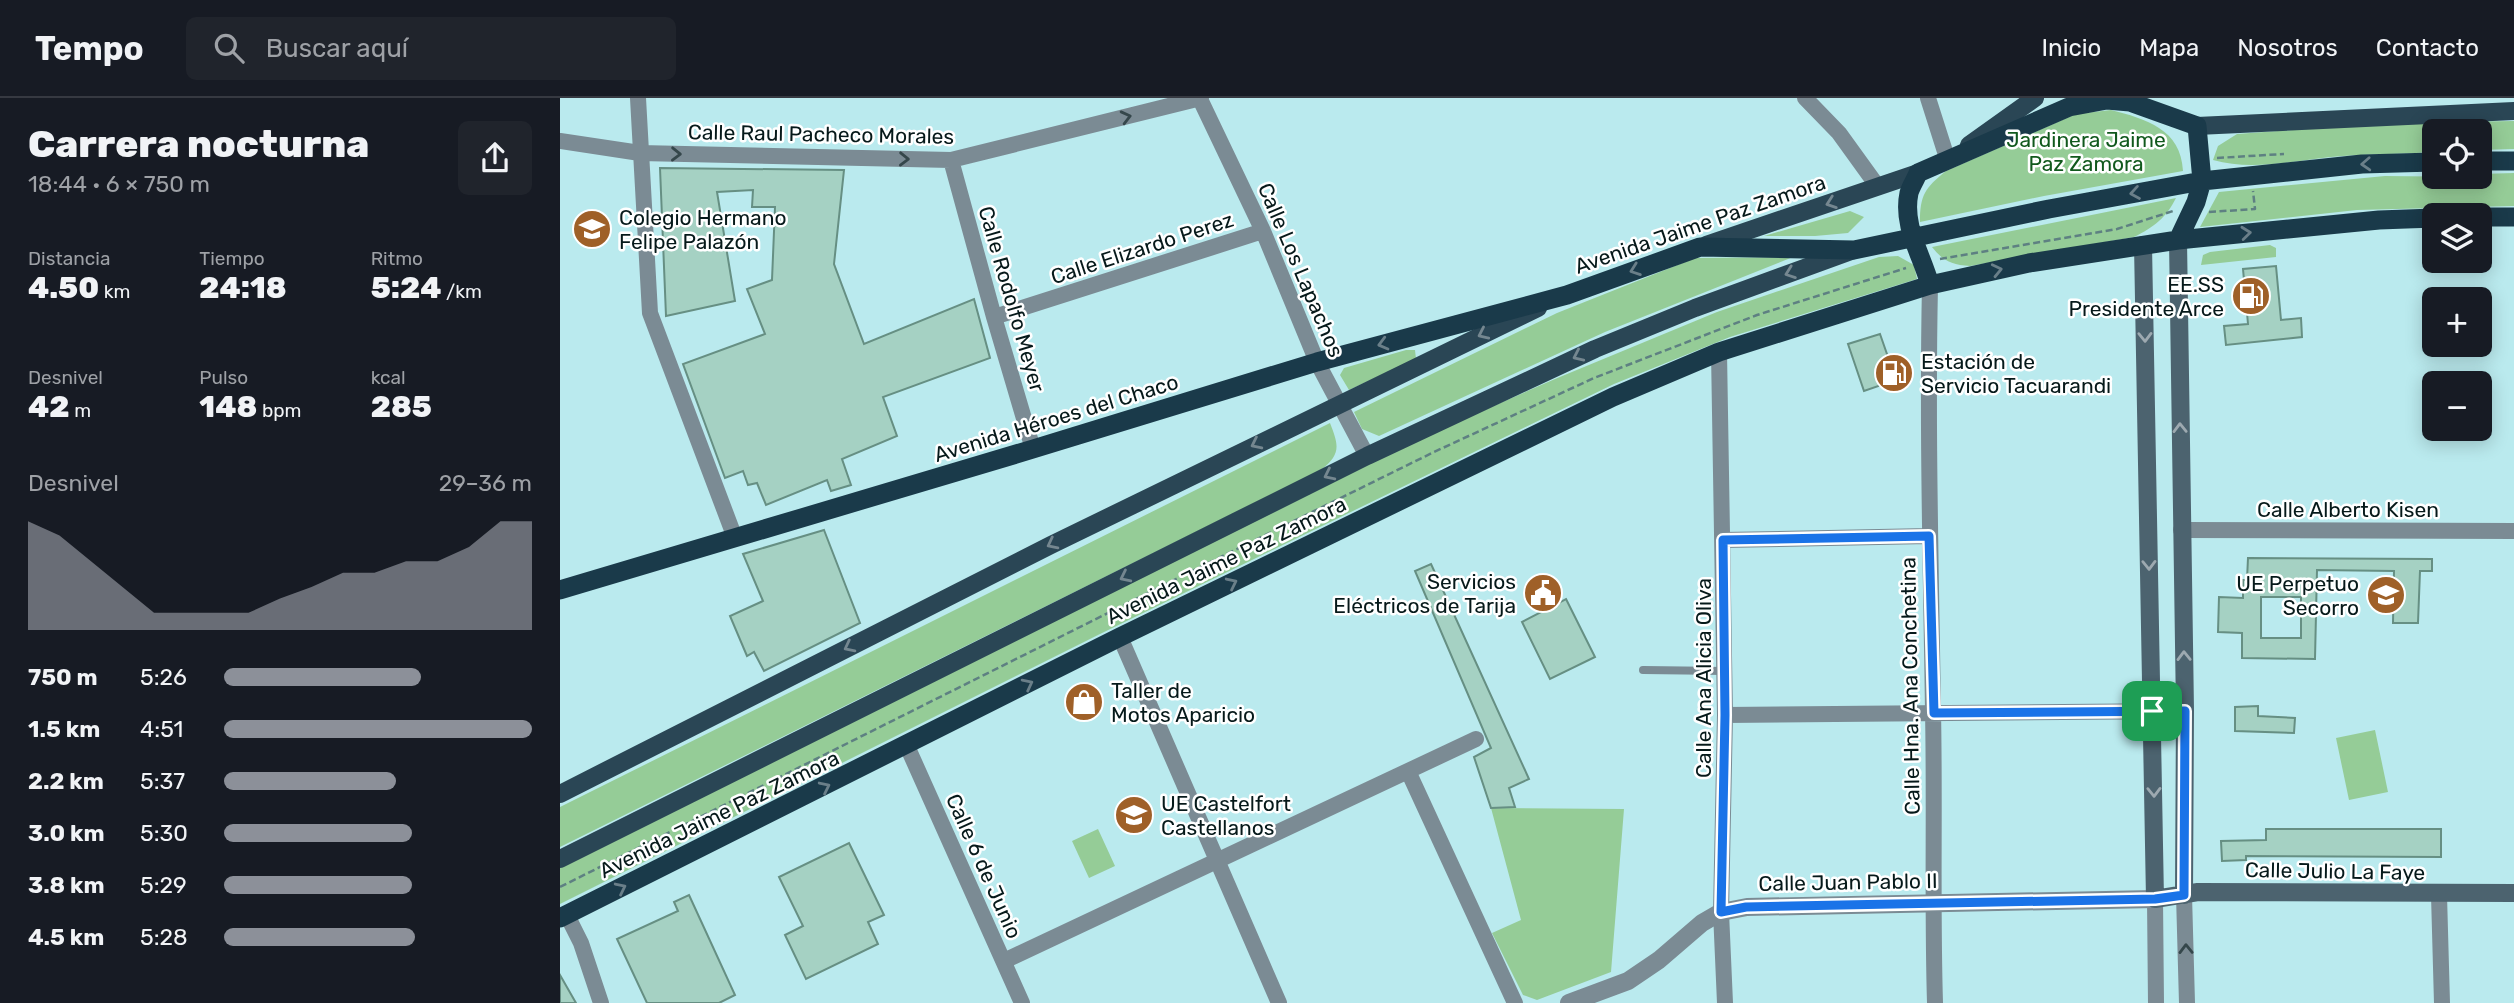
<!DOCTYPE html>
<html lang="es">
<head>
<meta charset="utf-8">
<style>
  body { margin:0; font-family:Rubik,sans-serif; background:#20242c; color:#f1f3f6; height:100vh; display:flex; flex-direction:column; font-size:26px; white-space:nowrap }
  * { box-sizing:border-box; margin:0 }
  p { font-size:23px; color:#9ea1a6 }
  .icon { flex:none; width:38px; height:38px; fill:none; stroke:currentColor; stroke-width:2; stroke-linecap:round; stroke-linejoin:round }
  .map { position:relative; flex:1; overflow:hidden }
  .sheet { display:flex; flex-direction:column; background:#171b24; width:560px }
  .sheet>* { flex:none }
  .buttons { position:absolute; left:1862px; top:21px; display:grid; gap:14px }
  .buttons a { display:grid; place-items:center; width:70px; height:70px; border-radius:10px; background:#171b24; box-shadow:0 4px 18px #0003; font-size:35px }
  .pin { position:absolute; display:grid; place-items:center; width:60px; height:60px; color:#fff; margin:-30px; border-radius:14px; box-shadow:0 4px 10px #0006 }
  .round { display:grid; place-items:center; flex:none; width:74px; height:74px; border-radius:10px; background:#20242c }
  .overview { display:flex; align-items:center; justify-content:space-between; height:119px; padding:0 28px }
  h1 { font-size:38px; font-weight:800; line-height:52px }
  .stats { display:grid; grid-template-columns:repeat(3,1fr); gap:10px; height:119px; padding:7px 28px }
  .stats div { display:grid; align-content:center }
  .stats b { font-size:30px; font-weight:800 }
  .stats small { font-size:19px; font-weight:400 }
  .stats p { font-size:19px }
  .chart { height:196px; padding:14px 28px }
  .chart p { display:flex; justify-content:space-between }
  .chart svg { width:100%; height:126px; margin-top:7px; fill:#8c9099; opacity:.7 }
  ul { padding:0 28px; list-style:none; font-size:23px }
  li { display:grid; grid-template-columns:112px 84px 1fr; align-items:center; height:52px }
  li i { height:18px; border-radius:9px; background:#8c9099 }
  header { display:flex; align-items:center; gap:42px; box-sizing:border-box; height:98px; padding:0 35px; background:#171b24; border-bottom:2px solid #363941 }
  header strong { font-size:33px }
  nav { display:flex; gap:38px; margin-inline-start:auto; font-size:24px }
  .search { width:490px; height:63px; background:#20242c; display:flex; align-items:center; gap:18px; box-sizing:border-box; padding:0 24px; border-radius:10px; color:#9ea1a6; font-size:26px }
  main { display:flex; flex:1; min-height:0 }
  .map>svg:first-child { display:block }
  .green { fill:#95cc97 }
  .building { fill:#a5d1c3; stroke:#668f83; stroke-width:2; fill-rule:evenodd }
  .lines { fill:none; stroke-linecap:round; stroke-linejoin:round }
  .path { stroke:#5e8082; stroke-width:2.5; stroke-dasharray:7 3.5; stroke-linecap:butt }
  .service { stroke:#7b8b94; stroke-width:8 }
  .minor { stroke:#7b8b94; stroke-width:16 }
  .tertiary { stroke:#7b8b94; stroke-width:18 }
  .secondary { stroke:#4c636f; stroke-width:18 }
  .primary { stroke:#2a4655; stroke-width:18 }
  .trunk { stroke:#1a3a4a; stroke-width:19 }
  .oneway { stroke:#35474b }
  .oneway2 { stroke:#6a7f89 }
  .oneway3 { stroke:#758790 }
  .oneway4 { stroke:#9da9b0 }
  .route-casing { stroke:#fff; stroke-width:14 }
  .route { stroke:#1a73e8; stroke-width:9 }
  .labels { text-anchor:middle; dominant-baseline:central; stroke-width:5; stroke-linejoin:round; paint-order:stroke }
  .street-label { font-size:21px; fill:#06191a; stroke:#fff }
  .park-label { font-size:21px; fill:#11591d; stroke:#fff }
  .poi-label { font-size:21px; fill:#06191a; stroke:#fff; text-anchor:start }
</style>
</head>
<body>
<header>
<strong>Tempo</strong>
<div class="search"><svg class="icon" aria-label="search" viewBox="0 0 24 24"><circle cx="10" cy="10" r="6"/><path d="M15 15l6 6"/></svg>Buscar aquí</div>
<nav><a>Inicio</a><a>Mapa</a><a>Nosotros</a><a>Contacto</a></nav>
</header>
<main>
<section class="sheet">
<div class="overview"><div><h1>Carrera nocturna</h1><p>18:44 · 6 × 750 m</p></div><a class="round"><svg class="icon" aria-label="share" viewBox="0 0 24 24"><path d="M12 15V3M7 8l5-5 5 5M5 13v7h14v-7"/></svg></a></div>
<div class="stats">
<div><p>Distancia</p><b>4.50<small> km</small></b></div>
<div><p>Tiempo</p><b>24:18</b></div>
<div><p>Ritmo</p><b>5:24<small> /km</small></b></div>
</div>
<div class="stats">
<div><p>Desnivel</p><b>42<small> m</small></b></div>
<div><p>Pulso</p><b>148<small> bpm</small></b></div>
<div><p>kcal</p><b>285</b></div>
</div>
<div class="chart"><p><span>Desnivel</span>29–36 m</p>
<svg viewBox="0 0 160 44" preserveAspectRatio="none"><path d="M0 44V6L10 11L20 20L30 29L40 38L50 38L60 38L70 38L80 33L90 29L100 24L110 24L120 20L130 20L140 15L150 6L160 6V44z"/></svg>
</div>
<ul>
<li><b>750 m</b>5:26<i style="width:64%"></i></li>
<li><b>1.5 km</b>4:51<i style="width:100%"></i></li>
<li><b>2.2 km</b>5:37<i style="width:56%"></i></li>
<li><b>3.0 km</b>5:30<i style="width:61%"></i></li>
<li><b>3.8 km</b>5:29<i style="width:61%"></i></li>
<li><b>4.5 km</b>5:28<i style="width:62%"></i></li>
</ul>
</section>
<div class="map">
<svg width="1954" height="905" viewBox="0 0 1954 905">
  <rect width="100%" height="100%" fill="#baeaee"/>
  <path class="green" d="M1551,12C1586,21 1621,31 1623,73L1484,98L1360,124C1360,97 1365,90 1386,73L1516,16Z
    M1954,23V51L1920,52V33H1874V54C1844,56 1813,56 1782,58C1740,61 1694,74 1653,62L1658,48L1677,36L1826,25Z
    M1954,75V108L1797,112L1640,129L1659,94L1825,78L1920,79V76Z
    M1616,100C1606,120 1594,129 1574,139L1410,168C1392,167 1383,163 1372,149Z
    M1290,113L1304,119L1288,135L1255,138H1204Z
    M1710,147L1716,150V159L1641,167L1643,157L1650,154Z
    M1338,158L1354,167L1357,181L1170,239L1054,286L540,536L0,806V770L865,338L995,281L1157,214L1319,159Z
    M1233,159L1045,234L819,338L802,331L794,314L997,215L1135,160Z
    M846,252H855L856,261L789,292L780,277L784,270Z
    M770,325C779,348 781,356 761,372L0,749V709Z
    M1815,632L1828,694L1789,702L1776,640Z
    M931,710L1064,711L1051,874L977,902L963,897L932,835L961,822Z
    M538,731L555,768L529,780L512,743Z"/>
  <path class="building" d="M100,70L284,72L274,166L304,246L414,201L430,260L323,299L337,338L282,361L291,387L271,393L267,382L206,407L197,385L188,387L183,373L165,380L123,266L205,236L187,191L212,182L215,109H192L193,92L157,94L175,203L106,218Z
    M1716,168L1721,222L1741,220L1742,239L1666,247L1664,228L1688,226L1683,171Z
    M1320,236L1336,282L1304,293L1288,246Z
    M264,432L300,525L204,573L194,554L187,558L170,518L203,503L183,456Z
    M1688,460L1872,461V473H1860L1858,525H1833L1834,473L1757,472L1755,561L1682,560V535L1658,534L1659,499L1683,500V482H1687ZM1701,499H1741V540H1701Z
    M871,466L969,681L949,690L955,709L931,710L914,659L931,650L855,473Z
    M1006,501L1035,559L990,581L962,524Z
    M1698,608V618L1735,620L1734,635L1675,633V609Z
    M1706,731H1881V759L1686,758V762L1662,763L1661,743L1706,742Z
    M289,745L324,817L308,824L318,846L246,881L225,837L243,828L219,779Z
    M129,797L175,897L159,905H87L57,841L118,813L114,804Z
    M0,877L16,905H0Z"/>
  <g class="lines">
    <path class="path" d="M1657,60L1724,56
      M1649,114L1695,111L1693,93
      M1380,161L1557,131L1613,113
      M0,789L612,483L874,354L1034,280L1197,217L1346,170"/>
    <path class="service" d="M1083,572L1165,573"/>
    <path class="minor" d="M78,0L90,215L175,440
      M1245,0L1279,35L1318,89
      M1368,0L1388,63
      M640,1L703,133L757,264L807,358
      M0,43L80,55L391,62L641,0
      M391,62L434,219L473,351
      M1370,187C1367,329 1371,471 1373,613C1375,710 1372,807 1375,905
      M434,219L703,133
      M1159,254L1165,617L1161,814L1165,905
      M1621,432L1954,433
      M1163,442L1369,438
      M560,539L719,905
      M1165,617L1625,613
      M347,648L462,905
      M848,673L955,905
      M1624,797L1627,905
      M1879,797L1882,905
      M1595,801L1596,905
      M7,817L21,845L41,905
      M444,863L916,641"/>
    <path class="tertiary" d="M1009,905L1068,883L1099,862L1142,825L1161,814L1187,809L1595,801"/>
    <path class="secondary" d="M1618,142L1625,613L1624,797
      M1583,147L1595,801L1638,794L1954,795"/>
    <path class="primary" d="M1637,28L1954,13
      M1409,47L1475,0
      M1146,147L1358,75
      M0,696L491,447L978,210
      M0,761L807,358L1035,251L1135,210L1291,153"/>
    <path class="trunk" d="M1920,63H1954
      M1920,119H1954
      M1370,187C1362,157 1342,128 1349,95C1351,88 1356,81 1358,75L1509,9L1547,2L1570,4L1637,28L1642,83L1636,104L1618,142
      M0,492L473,351L757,264L1007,197L1140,149L1294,152L1489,111L1642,83L1802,66L1874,64
      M0,820L560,539L1053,299L1159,254L1370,187L1469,165L1618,142L1819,122L1874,120"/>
  </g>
  <defs><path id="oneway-chevron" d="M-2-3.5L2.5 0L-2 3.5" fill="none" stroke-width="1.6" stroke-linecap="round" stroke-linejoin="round" transform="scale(1.75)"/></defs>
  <g class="oneway">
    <use href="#oneway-chevron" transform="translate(566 19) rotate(-14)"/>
    <use href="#oneway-chevron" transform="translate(116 56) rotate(1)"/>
    <use href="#oneway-chevron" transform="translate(344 61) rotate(1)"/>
    <use href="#oneway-chevron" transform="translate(1626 851) rotate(-91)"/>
  </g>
  <g class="oneway2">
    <use href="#oneway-chevron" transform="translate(1806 66) rotate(177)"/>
    <use href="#oneway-chevron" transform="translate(1575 95) rotate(170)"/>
    <use href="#oneway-chevron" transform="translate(1686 135) rotate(-6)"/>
    <use href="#oneway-chevron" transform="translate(1075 172) rotate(160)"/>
    <use href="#oneway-chevron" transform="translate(1437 172) rotate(-13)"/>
    <use href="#oneway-chevron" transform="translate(823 246) rotate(165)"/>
    <use href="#oneway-chevron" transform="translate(672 485) rotate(-26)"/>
    <use href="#oneway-chevron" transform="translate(468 586) rotate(-27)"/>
    <use href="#oneway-chevron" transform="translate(265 689) rotate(-26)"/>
    <use href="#oneway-chevron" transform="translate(61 790) rotate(-26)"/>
  </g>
  <g class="oneway3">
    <use href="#oneway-chevron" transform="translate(1271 105) rotate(161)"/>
    <use href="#oneway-chevron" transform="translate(1230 175) rotate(160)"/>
    <use href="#oneway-chevron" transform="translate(923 236) rotate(155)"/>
    <use href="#oneway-chevron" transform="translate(1018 258) rotate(155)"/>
    <use href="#oneway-chevron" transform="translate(696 346) rotate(154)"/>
    <use href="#oneway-chevron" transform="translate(769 377) rotate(154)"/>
    <use href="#oneway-chevron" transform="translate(492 446) rotate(153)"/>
    <use href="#oneway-chevron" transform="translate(565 479) rotate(154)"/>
    <use href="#oneway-chevron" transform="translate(289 549) rotate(153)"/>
  </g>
  <g class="oneway4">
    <use href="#oneway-chevron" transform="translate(1585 239) rotate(89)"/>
    <use href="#oneway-chevron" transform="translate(1620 330) rotate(-91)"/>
    <use href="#oneway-chevron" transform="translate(1589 467) rotate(89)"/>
    <use href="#oneway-chevron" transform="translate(1624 558) rotate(-91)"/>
    <use href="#oneway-chevron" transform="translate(1594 694) rotate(89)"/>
  </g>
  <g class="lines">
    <defs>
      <path id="route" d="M1369,438L1374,615L1625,613L1624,797L1595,801L1186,809L1161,814L1165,617L1163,442Z"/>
    </defs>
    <use href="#route" class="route-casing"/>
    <use href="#route" class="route"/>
  </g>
  <defs>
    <symbol id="school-disc" viewBox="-11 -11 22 22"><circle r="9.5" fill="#9f6028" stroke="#fff"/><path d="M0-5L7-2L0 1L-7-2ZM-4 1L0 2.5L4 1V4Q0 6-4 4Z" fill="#fff"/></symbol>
    <symbol id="fuel-disc" viewBox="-11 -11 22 22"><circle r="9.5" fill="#9f6028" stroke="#fff"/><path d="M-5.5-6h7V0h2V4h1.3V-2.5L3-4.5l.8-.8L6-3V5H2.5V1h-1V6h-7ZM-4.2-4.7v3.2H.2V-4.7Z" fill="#fff"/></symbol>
    <symbol id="civic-disc" viewBox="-11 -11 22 22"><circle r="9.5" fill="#9f6028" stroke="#fff"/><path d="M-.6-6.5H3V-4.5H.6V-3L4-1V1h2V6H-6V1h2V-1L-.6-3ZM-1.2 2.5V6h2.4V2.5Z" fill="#fff"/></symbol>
    <symbol id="shop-disc" viewBox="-11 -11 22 22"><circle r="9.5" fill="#9f6028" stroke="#fff"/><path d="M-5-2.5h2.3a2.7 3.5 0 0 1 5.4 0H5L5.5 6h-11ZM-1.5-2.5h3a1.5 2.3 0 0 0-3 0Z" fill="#fff"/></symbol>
  </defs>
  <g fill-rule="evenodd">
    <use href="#school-disc" x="10" y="109" width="44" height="44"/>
    <use href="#fuel-disc" x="1669" y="176" width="44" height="44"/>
    <use href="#fuel-disc" x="1312" y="253" width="44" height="44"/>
    <use href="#civic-disc" x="961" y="473" width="44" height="44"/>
    <use href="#school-disc" x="1804" y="475" width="44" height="44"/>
    <use href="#shop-disc" x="502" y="582" width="44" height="44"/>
    <use href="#school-disc" x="552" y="695" width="44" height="44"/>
  </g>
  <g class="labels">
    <g class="street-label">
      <text transform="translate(261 36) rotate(1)">Calle Raul Pacheco Morales</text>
      <text transform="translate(1140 126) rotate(-19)">Avenida Jaime Paz Zamora</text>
      <text transform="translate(582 150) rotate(-18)">Calle Elizardo Perez</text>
      <text transform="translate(741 172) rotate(67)">Calle Los Lapachos</text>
      <text transform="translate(452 201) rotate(74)">Calle Rodolfo Meyer</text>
      <text transform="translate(496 320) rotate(-17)">Avenida Héroes del Chaco</text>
      <text x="1788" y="411">Calle Alberto Kisen</text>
      <text transform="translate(666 462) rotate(-26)">Avenida Jaime Paz Zamora</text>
      <text transform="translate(1143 580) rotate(-90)">Calle Ana Alicia Oliva</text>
      <text transform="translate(1350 588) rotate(-91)">Calle Hna. Ana Conchetina</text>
      <text transform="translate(159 716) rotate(-26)">Avenida Jaime Paz Zamora</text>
      <text transform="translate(424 768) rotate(66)">Calle 6 de Junio</text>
      <text transform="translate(1775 773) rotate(1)">Calle Julio La Faye</text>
      <text transform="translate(1288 784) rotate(-1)">Calle Juan Pablo II</text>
    </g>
    <g class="park-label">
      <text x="1526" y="41">Jardinera Jaime<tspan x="1526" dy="24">Paz Zamora</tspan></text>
    </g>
    <g class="poi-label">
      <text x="59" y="119">Colegio Hermano<tspan x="59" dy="24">Felipe Palazón</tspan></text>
      <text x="1664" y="186" text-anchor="end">EE.SS<tspan x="1664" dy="24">Presidente Arce</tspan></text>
      <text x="1361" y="263">Estación de<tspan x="1361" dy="24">Servicio Tacuarandi</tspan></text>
      <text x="956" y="483" text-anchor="end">Servicios<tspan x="956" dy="24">Eléctricos de Tarija</tspan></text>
      <text x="1799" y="485" text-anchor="end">UE Perpetuo<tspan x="1799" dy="24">Secorro</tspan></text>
      <text x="551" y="592">Taller de<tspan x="551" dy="24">Motos Aparicio</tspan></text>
      <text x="601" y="705">UE Castelfort<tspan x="601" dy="24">Castellanos</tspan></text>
    </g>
  </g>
</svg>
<div class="buttons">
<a><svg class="icon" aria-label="locate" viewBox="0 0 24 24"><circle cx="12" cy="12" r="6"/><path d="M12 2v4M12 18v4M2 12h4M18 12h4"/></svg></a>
<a><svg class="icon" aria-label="layers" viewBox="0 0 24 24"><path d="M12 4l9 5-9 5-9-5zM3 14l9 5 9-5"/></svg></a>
<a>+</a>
<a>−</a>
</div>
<div class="pin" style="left:1592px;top:613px;background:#1e9e55"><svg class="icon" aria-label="arrive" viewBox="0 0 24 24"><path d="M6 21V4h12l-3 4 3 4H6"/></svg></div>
</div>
</main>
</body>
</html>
